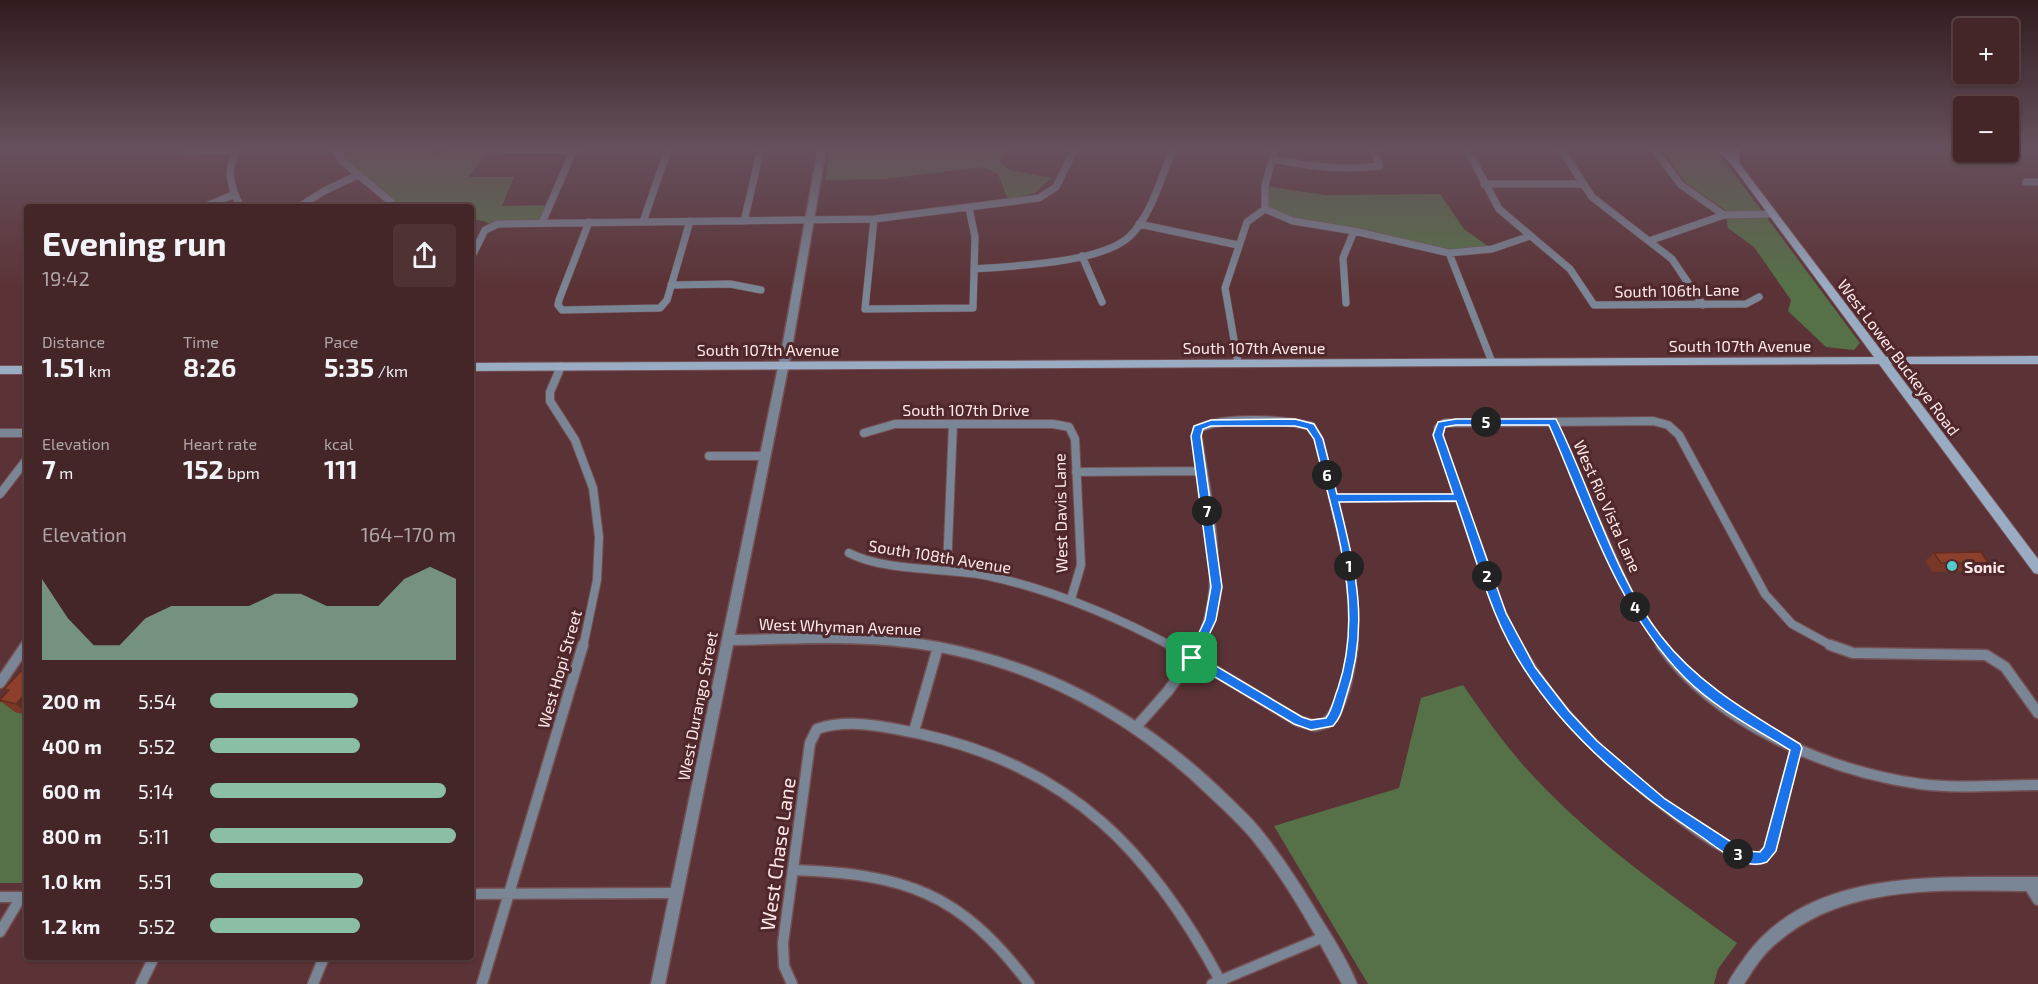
<!DOCTYPE html>
<html lang="en">
<head>
<meta charset="utf-8">
<style>
  body { margin:0; font-family:"Exo 2",sans-serif; background:#4e3234; color:#f1f3f6; height:100vh; display:flex; flex-direction:column; font-size:22px; white-space:nowrap }
  * { box-sizing:border-box; margin:0 }
  p { font-size:20px; color:#afa5a8 }
  .icon { flex:none; width:33px; height:33px; fill:none; stroke:currentColor; stroke-width:2; stroke-linecap:round; stroke-linejoin:round }
  .map { position:relative; flex:1; overflow:hidden }
  .side { position:absolute; left:24px; top:204px; width:450px; height:756px; display:flex; flex-direction:column; background:#442628; border-radius:6px; box-shadow:0 2px 4px #0004,0 0 0 2px #5c4345 }
  .side>* { flex:none }
  .tools { position:absolute; left:1953px; top:18px; display:grid; gap:12px }
  .tools a { display:grid; place-items:center; width:66px; height:66px; border-radius:6px; background:#442628; box-shadow:0 2px 4px #0004,0 0 0 2px #5c4345; font-size:30px }
  .pin { position:absolute; display:grid; place-items:center; width:51px; height:51px; color:#fff; margin:-26px; border-radius:12px; box-shadow:0 3px 9px #0006 }
  .km { position:absolute; width:30px; height:30px; margin:-15px; border-radius:50%; background:#222; color:#fff; font-size:16px; line-height:30px; text-align:center }
  .round { display:grid; place-items:center; flex:none; width:63px; height:63px; border-radius:6px; background:#4e3234 }
  .summary { display:flex; align-items:center; justify-content:space-between; height:102px; padding:0 18px }
  h1 { font-size:33px; font-weight:700; line-height:45px }
  .figures { display:grid; grid-template-columns:repeat(3,1fr); gap:9px; height:102px; padding:6px 18px }
  .figures div { display:grid; align-content:center }
  .figures b { font-size:26px; font-weight:700 }
  .figures small { font-size:16px; font-weight:400 }
  .figures p { font-size:16px }
  .chart { height:168px; padding:12px 18px }
  .chart p { display:flex; justify-content:space-between }
  .chart svg { width:100%; height:108px; margin-top:6px; fill:#8abfa5; opacity:.7 }
  ul { padding:0 18px; list-style:none; font-size:20px }
  li { display:grid; grid-template-columns:96px 72px 1fr; align-items:center; height:45px }
  li i { height:15px; border-radius:8px; background:#8abfa5 }
  .map>svg:first-child { display:block }
  .green { fill:#567148 }
  .lines { fill:none; stroke-linecap:round; stroke-linejoin:round }
  .stream { stroke:#441855; stroke-width:2 }
  .minor-far2-casing { stroke:#755053; stroke-width:8 }
  .minor-far1-casing { stroke:#755053; stroke-width:10 }
  .minor-casing { stroke:#755053; stroke-width:13 }
  .tertiary-casing { stroke:#755053; stroke-width:3 }
  .secondary-casing { stroke:#755053; stroke-width:2 }
  .minor-far2 { stroke:#7a8595; stroke-width:7 }
  .minor-far1 { stroke:#7a8595; stroke-width:8 }
  .minor { stroke:#7a8595; stroke-width:10 }
  .tertiary { fill:#7a8595; fill-rule:evenodd }
  .secondary { fill:#9aacc4; fill-rule:evenodd }
  .wall { fill:#793726 }
  .shaded-wall { fill:#632d1f }
  .building { fill:#8d402c; stroke:#632d1f; stroke-width:1.5 }
  .route { fill:#1a73e8; stroke:#fff; stroke-width:1.5; fill-rule:evenodd }
  .poi-dot { fill:#52cdcd; stroke:#50282b; stroke-width:2 }
  .labels { text-anchor:middle; dominant-baseline:central; stroke-width:6; stroke-linejoin:round; paint-order:stroke }
  .street-label { font-size:16px; fill:#fee8e9; stroke:#50282b }
  .poi-label { font-size:16px; font-weight:bold; fill:#fee8e9; stroke:#50282b; text-anchor:start }
  .near-street-label { font-size:20px; fill:#fee8e9; stroke:#50282b }
</style>
</head>
<body>
<div class="map">
<svg width="2038" height="984" viewBox="0 0 2038 984">
  <rect width="100%" height="100%" fill="#5b3336"/>
  <path class="green" d="M334,149H434L432,153L484,149L487,150L469,177H514L502,206L550,205L542,223L491,225L484,221L471,219V207H397L342,161Z
    M830,149H1006L999,160L1009,170L1051,178L1035,193L1008,199L998,174L983,167L886,179L825,180Z
    M1661,149H1716L1860,343L1854,350L1826,347L1788,311L1791,300L1754,247L1728,228L1725,210L1687,184Z
    M1265,186L1325,195L1440,194L1464,229L1492,249L1449,253L1293,221L1265,209L1261,198Z
    M27,662V883H0V703Z
    M1463,685C1486,718 1508,750 1536,779C1595,842 1667,892 1737,943L1718,969L1714,984H1368L1274,826L1399,788L1421,698Z"/>
  <g class="lines">
    <path class="stream" d="M1690,149H1706"/>
    <defs>
      <path id="minor-far2" d="M236,149C226,170 230,187 241,207
        M334,149L342,161L397,207
        M484,149L574,150
        M1467,149L1499,209L1570,269L1594,305L1746,304L1759,297
        M1561,149L1592,197L1672,259L1703,305
        M1654,149L1681,185L1724,215
        M188,152L235,150
        M1273,159C1308,166 1343,171 1379,166L1374,149
        M2026,182H2038
        M1484,184H1581
        M204,207L235,194
        M299,207L324,191L358,175
        M1265,209L1293,221L1354,231L1449,253L1492,249L1530,236
        M1265,209V186L1275,149
        M874,219L865,309L973,308L975,237L969,208
        M744,221L761,149
        M589,222L559,300L558,305L562,310L660,308L667,300L690,221
        M643,222L668,149
        M542,223L574,149
        M1139,224L1238,245
        M1649,241L1724,215L1771,214
        M1449,253L1492,362
        M1082,256L1102,302
        M471,258L485,230L498,224L874,219L1039,198L1056,187L1075,149
        M974,269C1012,266 1103,263 1130,236C1152,214 1161,177 1173,149
        M671,285L730,284L761,290
        M1346,303L1343,258L1354,231
        M1238,363L1225,288L1247,222L1265,209
        M558,372L561,366"/>
      <path id="minor-far1" d="M559,371L550,392V401L575,440L593,488L599,537L597,580L583,647
        M1552,422L1631,599L1662,647
        M0,433H27
        M864,433L895,424H1053L1069,427L1075,439L1081,565L1071,599
        M709,456H764
        M1076,472L1202,471
        M0,494L27,459
        M1333,498H1460
        M849,553C883,571 944,568 984,575C1051,589 1113,615 1173,647
        M947,569L953,424
        M25,647L27,643
        M1198,647C1230,580 1206,500 1197,429C1225,416 1281,419 1311,426L1319,439L1349,566L1354,617L1352,647
        M1518,647L1488,583L1438,436V428L1445,423L1653,421L1668,425L1679,435L1765,594L1792,624L1834,647"/>
      <path id="minor" d="M1170,645L1192,657
        M1517,645C1555,715 1614,767 1677,815C1701,833 1727,854 1757,859L1769,851L1796,748
        M1661,645C1716,723 1827,771 1920,784C1959,789 1999,785 2038,785
        M1830,645L1853,653L1986,655L2005,667L2038,713
        M1192,657L1298,721L1315,726L1326,723C1346,704 1349,670 1353,645
        M1192,657L1198,645
        M0,683L26,645
        M1137,726L1168,691L1192,657
        M914,731L938,647
        M793,870C905,874 960,892 1029,984
        M2028,884L2038,900
        M471,894L676,893
        M0,897H27
        M0,932L21,897
        M141,984L154,957
        M313,984L324,957
        M482,984L583,645
        M792,984L784,966L783,943L810,743L817,729C850,718 887,727 921,734C1071,767 1152,852 1222,984
        M1212,984L1324,937"/>
      <path id="tertiary" d="M818,149H826L792,348L735,635C802,634 871,629 938,642C1046,662 1141,713 1220,788C1234,802 1249,815 1261,830C1283,857 1302,887 1320,917C1333,938 1348,961 1357,984H1342C1315,934 1287,882 1251,838C1238,823 1223,809 1209,796C1128,717 1027,663 914,648C854,640 793,644 733,645L665,984H651L782,348Z
        M2038,877V891C1946,891 1839,880 1768,951C1759,960 1751,973 1744,984H1728C1732,974 1739,966 1745,957C1811,866 1939,878 2038,877Z"/>
      <path id="secondary" d="M1716,149H1725L1731,154V149H1739V163L1886,357L2038,356V364H1891L2038,559V574L2034,573L1879,364L471,371V363L1874,357L1732,165Z
        M0,366H27V374H0Z"/>
    </defs>
    <use href="#minor-far2" class="minor-far2-casing"/>
    <use href="#minor-far1" class="minor-far1-casing"/>
    <use href="#minor" class="minor-casing"/>
    <use href="#tertiary" class="tertiary-casing"/>
    <use href="#secondary" class="secondary-casing"/>
    <use href="#minor-far2" class="minor-far2"/>
    <use href="#minor-far1" class="minor-far1"/>
    <use href="#minor" class="minor"/>
    <use href="#tertiary" class="tertiary"/>
    <use href="#secondary" class="secondary"/>
  </g>
  <path class="wall" d="M1934,553L1988,563L1979,571L1932,572L1925,561Z
    M27,670V715L15,712L0,701L7,692L4,689Z"/>
  <path class="shaded-wall" d="M27,692V713L16,704Z"/>
  <path class="building" d="M1981,552L1988,563H1941L1934,553Z
    M23,669L27,670V692L16,704L0,700L9,690L4,689Z"/>
  <linearGradient id="sky" x2="0" y2="1"><stop stop-color="#321c1e"/><stop offset="0.52" stop-color="#66505d"/><stop offset="1" stop-color="#66505d" stop-opacity="0"/></linearGradient>
  <rect width="2038" height="286" fill="url(#sky)"/>
  <path class="route" d="M1295,419L1314,424L1323,439L1337,494H1453L1433,435L1438,422L1456,419H1556C1591,488 1614,576 1661,636C1698,684 1750,713 1800,744L1802,748L1776,851L1767,862C1743,872 1717,847 1699,835C1616,780 1533,707 1495,613C1480,577 1469,538 1456,501L1339,502C1356,572 1370,625 1346,697C1343,707 1341,718 1333,726L1311,730L1294,724L1188,661L1187,658L1205,620L1211,587L1191,436L1194,426L1211,420ZM1456,425H1549C1587,512 1617,609 1685,678C1715,708 1754,728 1790,750L1764,847L1760,852L1745,851L1665,799L1597,741L1569,711L1535,667L1506,613L1443,435L1445,427ZM1211,426H1295L1307,429L1314,439C1333,519 1366,606 1338,688C1334,698 1332,710 1326,718L1311,720L1302,717L1199,656L1216,620L1222,587L1201,436L1203,429Z"/>
  <circle class="poi-dot" cx="1952" cy="566" r="6"/>
  <g class="labels">
    <g class="street-label">
      <text transform="translate(1677 290) rotate(-1)">South 106th Lane</text>
      <text x="1740" y="345">South 107th Avenue</text>
      <text x="1254" y="347">South 107th Avenue</text>
      <text x="768" y="349">South 107th Avenue</text>
      <text transform="translate(1899 357) rotate(53)">West Lower Buckeye Road</text>
      <text x="966" y="409">South 107th Drive</text>
      <text transform="translate(1608 506) rotate(66)">West Rio Vista Lane</text>
      <text transform="translate(1060 513) rotate(-91)">West Davis Lane</text>
      <text transform="translate(940 556) rotate(9)">South 108th Avenue</text>
      <text transform="translate(840 626) rotate(2)">West Whyman Avenue</text>
      <text transform="translate(559 669) rotate(-74)">West Hopi Street</text>
      <text transform="translate(697 706) rotate(-79)">West Durango Street</text>
    </g>
    <g class="poi-label">
      <text x="1964" y="566">Sonic</text>
    </g>
    <g class="near-street-label">
      <text transform="translate(777 854) rotate(-82)">West Chase Lane</text>
    </g>
  </g>
</svg>
<div class="tools">
<a>+</a>
<a>−</a>
</div>
<div class="pin" style="left:1192px;top:658px;background:#1e9e55"><svg class="icon" aria-label="arrive" viewBox="0 0 24 24"><path d="M6 21V4h12l-3 4 3 4H6"/></svg></div>
<b class="km" style="left:1349px;top:566px">1</b>
<b class="km" style="left:1487px;top:576px">2</b>
<b class="km" style="left:1738px;top:854px">3</b>
<b class="km" style="left:1635px;top:607px">4</b>
<b class="km" style="left:1486px;top:422px">5</b>
<b class="km" style="left:1327px;top:475px">6</b>
<b class="km" style="left:1207px;top:511px">7</b>
<section class="side">
<div class="summary"><div><h1>Evening run</h1><p>19:42</p></div><a class="round"><svg class="icon" aria-label="share" viewBox="0 0 24 24"><path d="M12 15V3M7 8l5-5 5 5M5 13v7h14v-7"/></svg></a></div>
<div class="figures">
<div><p>Distance</p><b>1.51<small> km</small></b></div>
<div><p>Time</p><b>8:26</b></div>
<div><p>Pace</p><b>5:35<small> /km</small></b></div>
</div>
<div class="figures">
<div><p>Elevation</p><b>7<small> m</small></b></div>
<div><p>Heart rate</p><b>152<small> bpm</small></b></div>
<div><p>kcal</p><b>111</b></div>
</div>
<div class="chart"><p><span>Elevation</span>164–170 m</p>
<svg viewBox="0 0 160 44" preserveAspectRatio="none"><path d="M0 44V11L10 27L20 38L30 38L40 27L50 22L60 22L70 22L80 22L90 17L100 17L110 22L120 22L130 22L140 11L150 6L160 11V44z"/></svg>
</div>
<ul>
<li><b>200 m</b>5:54<i style="width:60%"></i></li>
<li><b>400 m</b>5:52<i style="width:61%"></i></li>
<li><b>600 m</b>5:14<i style="width:96%"></i></li>
<li><b>800 m</b>5:11<i style="width:100%"></i></li>
<li><b>1.0 km</b>5:51<i style="width:62%"></i></li>
<li><b>1.2 km</b>5:52<i style="width:61%"></i></li>
</ul>
</section>
</div>
</body>
</html>
